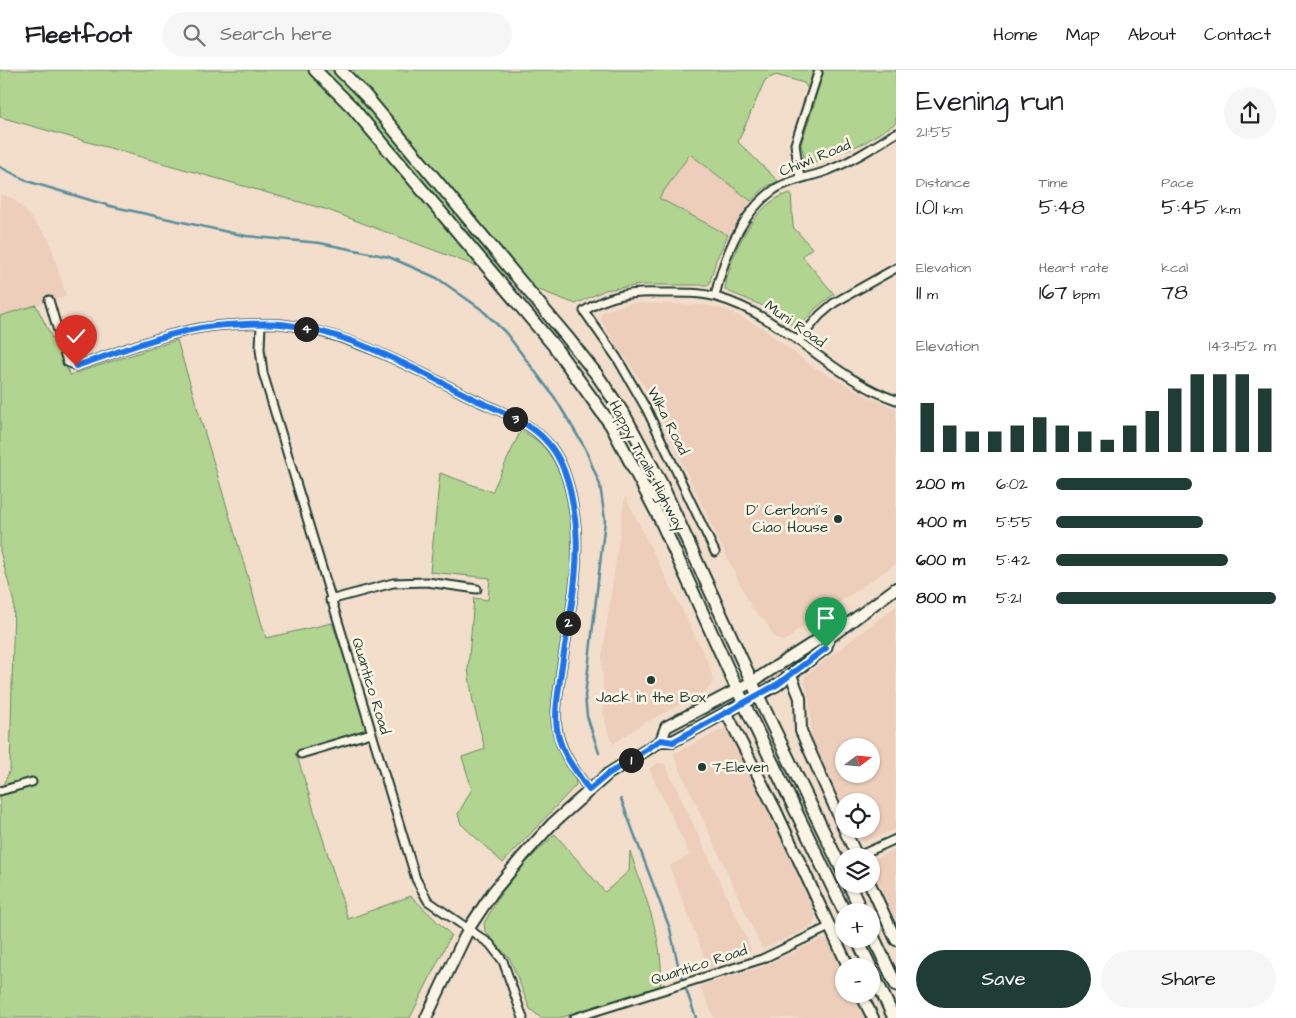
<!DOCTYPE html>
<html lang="en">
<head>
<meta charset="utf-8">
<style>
  body { margin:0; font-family:"Architects Daughter",sans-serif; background:#f6f6f6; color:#202124; height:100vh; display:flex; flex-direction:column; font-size:19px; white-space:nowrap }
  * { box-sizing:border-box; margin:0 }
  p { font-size:16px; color:#757577 }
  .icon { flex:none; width:28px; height:28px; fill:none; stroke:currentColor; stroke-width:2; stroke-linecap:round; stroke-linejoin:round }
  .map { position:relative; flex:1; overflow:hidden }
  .details { display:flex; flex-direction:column; background:#fff; width:400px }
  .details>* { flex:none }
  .needle { width:32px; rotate:74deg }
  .controls { position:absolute; left:835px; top:668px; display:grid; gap:10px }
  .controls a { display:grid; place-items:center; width:45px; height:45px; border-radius:50%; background:#fff; box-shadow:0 1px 4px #0004; font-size:25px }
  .pin { position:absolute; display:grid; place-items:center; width:42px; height:42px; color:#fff; margin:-51px -21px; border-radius:50% 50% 50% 0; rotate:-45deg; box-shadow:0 0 5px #0007 }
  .pin .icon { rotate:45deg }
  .km { position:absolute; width:25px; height:25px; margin:-12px; border-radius:50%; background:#222; color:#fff; font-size:14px; line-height:25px; text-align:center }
  .round { display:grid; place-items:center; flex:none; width:52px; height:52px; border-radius:26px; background:#f6f6f6 }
  .head { display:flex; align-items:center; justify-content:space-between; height:85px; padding:0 20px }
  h1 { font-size:28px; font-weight:600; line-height:38px }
  .figures { display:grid; grid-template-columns:repeat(3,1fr); gap:8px; height:85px; padding:5px 20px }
  .figures div { display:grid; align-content:center }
  .figures b { font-size:21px; font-weight:600 }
  .figures small { font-size:14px; font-weight:400 }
  .figures p { font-size:14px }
  .chart { height:140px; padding:10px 20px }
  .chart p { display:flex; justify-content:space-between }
  .chart svg { width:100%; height:90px; margin-top:5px; stroke:#1f3d34; stroke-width:6 }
  .primary-button { display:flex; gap:10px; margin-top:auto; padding:10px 20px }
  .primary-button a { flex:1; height:58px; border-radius:30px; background:#1f3d34; color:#fff; font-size:20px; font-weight:600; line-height:58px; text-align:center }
  .primary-button a+a { background:#f6f6f6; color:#202124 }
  ul { padding:0 20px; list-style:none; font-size:16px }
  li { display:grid; grid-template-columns:80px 60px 1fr; align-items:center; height:38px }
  li i { height:12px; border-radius:6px; background:#1f3d34 }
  header { display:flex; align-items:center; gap:30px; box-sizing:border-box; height:70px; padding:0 25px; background:#fff; border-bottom:1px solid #e0e0e0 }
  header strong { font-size:24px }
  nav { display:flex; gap:28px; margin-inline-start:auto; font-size:18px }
  .search { width:350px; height:45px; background:#f6f6f6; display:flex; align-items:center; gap:12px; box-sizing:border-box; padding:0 18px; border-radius:28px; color:#757577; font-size:19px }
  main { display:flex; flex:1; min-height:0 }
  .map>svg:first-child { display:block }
  .built { fill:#eccebb; fill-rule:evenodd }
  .green { fill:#b1d590; stroke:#688962 }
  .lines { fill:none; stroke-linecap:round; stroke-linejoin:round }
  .stream { stroke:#598d9b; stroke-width:2.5 }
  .street-casing { stroke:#1f3d34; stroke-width:11 }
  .secondary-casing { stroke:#1f3d34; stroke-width:14 }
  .primary-casing { stroke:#1f3d34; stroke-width:15 }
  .street { stroke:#fcf5e5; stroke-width:7 }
  .secondary { stroke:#fcf5e5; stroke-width:10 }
  .primary { stroke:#fcf5e5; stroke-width:11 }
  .route-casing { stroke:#fff; stroke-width:10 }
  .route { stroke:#1a73e8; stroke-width:6 }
  .poi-dot { fill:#1f3d34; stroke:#fcf5e5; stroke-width:2 }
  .labels { text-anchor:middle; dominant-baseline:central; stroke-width:5; stroke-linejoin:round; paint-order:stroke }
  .street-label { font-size:15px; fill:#1f3d34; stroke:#fcf5e5 }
  .poi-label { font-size:15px; fill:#1f3d34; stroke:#fcf5e5; text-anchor:end }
</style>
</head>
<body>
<header>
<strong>Fleetfoot</strong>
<div class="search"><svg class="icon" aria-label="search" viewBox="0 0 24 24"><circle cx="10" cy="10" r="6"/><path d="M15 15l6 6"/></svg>Search here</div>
<nav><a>Home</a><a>Map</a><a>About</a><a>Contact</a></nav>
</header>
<main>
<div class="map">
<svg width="896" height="948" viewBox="0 0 896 948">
  <rect width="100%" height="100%" fill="#f3decc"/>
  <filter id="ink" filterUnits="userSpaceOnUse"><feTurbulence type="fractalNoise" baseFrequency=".02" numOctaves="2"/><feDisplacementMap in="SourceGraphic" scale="10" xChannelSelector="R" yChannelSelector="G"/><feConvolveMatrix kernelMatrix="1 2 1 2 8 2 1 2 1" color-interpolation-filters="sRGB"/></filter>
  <g filter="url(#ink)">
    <path class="built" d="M690,83L751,131L728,165L659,128Z
      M0,124L12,128L20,135L49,169L66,226L0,246Z
      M631,233L704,235L726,240L761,257L810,295L868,327L896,338V494L795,562L793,566L783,571L775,568L765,551L751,537L648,322L601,251V244L604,241Z
      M625,426L708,592L713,608L712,614L706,621L642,654L613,674L608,663L603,640L602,587Z
      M896,536V759L862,773L853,759H871V731H844V738L812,668L809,627L804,610L805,606ZM871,676V704H844V676Z
      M727,657L731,660L816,846L813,856L762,879L673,684Z
      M658,693L665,694L751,878L750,882L709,899L669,796L690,785L649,699Z
      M896,779V850L871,799L872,790Z
      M821,869L830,871L844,901V924H854L866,948H714L700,916L762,897Z"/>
    <path class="green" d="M0,0H896V53L864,73L806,95L801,74L816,29L804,13L776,5L765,10L738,72L778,111L764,118L751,131L690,84L659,128L728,165L716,190L709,215H640L605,220L576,234L328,140L0,47Z
      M791,123L793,157L812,178L802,186L834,224L816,238L798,259L761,235L725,220C729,186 755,130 791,123Z
      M36,235L70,305L177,270L266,568L332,553L371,663L297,686L348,849L411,826L451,865L410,948H0V722L10,700L14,533L0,481V246Z
      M521,360C531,366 540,372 547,381C594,443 563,566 552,637C553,652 554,666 559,680C564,691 576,703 576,715L503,793L461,754L458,744L472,719L462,687L485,679L473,632L468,599L474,528L488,530L490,508L430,502L440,403L492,422Z
      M555,764L605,822L629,801L630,781C643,822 667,876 660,920L559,948H541L530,939L510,889L485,861L484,853L502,822L526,793Z"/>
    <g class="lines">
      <path class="stream" d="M0,97L30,112L110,136L246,166L320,173L389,187L437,208L481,239L506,263L555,328L585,378L600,415L605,450L585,626L587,646L599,683
        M621,729L670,859L679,899L696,948"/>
      <defs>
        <path id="street" d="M800,109L795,74L818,3
          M715,226C724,187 740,143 775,119C791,109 812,107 829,100C853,91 875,76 896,63
          M49,230L67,292L76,296C123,281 178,257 227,255C247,254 269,252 288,255C354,265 415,299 474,329C499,341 529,351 548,373C564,391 571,419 574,442C583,492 568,552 561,602C559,620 554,640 557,658C560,682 576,701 589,720
          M261,254L260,279L263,303L416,809L428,831L490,874L503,891L523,948
          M799,270L820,245L834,233L896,198
          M715,482L647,340L617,288L584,241C609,225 630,222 659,223C678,223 698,222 716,227C785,246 829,307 896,330
          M330,530L393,513L427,512L477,519
          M301,684L371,663
          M0,721L32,712
          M858,786L896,769
          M574,948L762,889L829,857"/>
        <path id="secondary" d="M791,605L800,628L801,661L844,758
          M726,642L776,741L848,896
          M661,671L666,657L752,612L819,569L829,568L896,518
          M844,759L857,786
          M870,814L896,870
          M861,924L873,948
          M426,948L469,858L493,822L523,786L552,754L608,704L661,671H673L777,615L826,578L829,568"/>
        <path id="primary" d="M315,0L352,37L554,276L611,355L660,449L737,619L844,841
          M340,0L365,25L567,267L597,305L625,346L661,413L762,634L844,804
          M849,814L861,841
          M871,862L896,915
          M857,869L870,896
          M871,899L894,948"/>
      </defs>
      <use href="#street" class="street-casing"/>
      <use href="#secondary" class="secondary-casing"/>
      <use href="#primary" class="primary-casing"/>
      <use href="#street" class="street"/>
      <use href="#secondary" class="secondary"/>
      <use href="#primary" class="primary"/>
    </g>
  </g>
  <g class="lines" filter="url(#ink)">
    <defs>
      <path id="route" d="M76,296C123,281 178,257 227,255C247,254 269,252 288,255C354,264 415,299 474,329C499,341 530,351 548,373C564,391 571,419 574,442C583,492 568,552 561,602C559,620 554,640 557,659C560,682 576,701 589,720L608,704L661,670L673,672L778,614L826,578"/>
    </defs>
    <use href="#route" class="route-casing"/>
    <use href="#route" class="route"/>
  </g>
  <g class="poi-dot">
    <circle cx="838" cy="449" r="5"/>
    <circle cx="651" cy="610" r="5"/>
    <circle cx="702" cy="697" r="5"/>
  </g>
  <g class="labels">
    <g class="street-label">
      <text transform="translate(815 88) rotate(-22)">Chiwi Road</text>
      <text transform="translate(795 254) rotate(35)">Muni Road</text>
      <text transform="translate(668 351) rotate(63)">Wika Road</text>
      <text transform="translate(647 396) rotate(62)">Happy Trails Highway</text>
      <text transform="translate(371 616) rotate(73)">Quantico Road</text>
      <text transform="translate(699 895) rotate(-18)">Quantico Road</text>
    </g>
    <g class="poi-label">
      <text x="828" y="440">D' Cerboni's<tspan x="828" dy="17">Ciao House</tspan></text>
      <text x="651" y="627" text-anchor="middle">Jack in the Box</text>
      <text x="712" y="697" text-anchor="start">7-Eleven</text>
    </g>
  </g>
</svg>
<div class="controls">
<a><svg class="needle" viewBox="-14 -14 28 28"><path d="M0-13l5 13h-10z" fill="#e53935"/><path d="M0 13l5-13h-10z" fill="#757577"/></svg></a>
<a><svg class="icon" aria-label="locate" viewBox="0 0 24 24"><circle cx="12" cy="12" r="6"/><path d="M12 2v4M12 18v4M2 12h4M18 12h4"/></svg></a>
<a><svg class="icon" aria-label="layers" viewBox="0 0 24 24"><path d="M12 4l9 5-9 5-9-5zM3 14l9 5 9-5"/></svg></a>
<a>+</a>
<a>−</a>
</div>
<div class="pin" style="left:826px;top:578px;background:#1e9e55"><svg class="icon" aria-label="arrive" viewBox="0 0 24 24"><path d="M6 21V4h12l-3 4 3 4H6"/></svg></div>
<div class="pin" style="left:76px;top:296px;background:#d93025"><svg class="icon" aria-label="check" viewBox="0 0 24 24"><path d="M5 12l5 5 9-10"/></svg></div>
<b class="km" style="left:631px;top:690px">1</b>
<b class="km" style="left:568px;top:553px">2</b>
<b class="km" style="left:515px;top:349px">3</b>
<b class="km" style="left:306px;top:259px">4</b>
</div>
<section class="details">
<div class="head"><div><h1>Evening run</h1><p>21:55</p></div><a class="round"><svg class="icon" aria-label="share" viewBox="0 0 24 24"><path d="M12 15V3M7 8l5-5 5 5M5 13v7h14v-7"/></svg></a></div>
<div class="figures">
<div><p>Distance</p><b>1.01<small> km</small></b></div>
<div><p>Time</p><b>5:48</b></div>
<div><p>Pace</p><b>5:45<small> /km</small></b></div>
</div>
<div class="figures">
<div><p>Elevation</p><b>11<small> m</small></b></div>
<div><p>Heart rate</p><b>167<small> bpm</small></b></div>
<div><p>kcal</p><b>78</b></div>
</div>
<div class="chart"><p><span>Elevation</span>143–152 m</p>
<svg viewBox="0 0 160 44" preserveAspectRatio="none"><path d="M5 44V20M15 44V31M25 44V34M35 44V34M45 44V31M55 44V27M65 44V31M75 44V34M85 44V38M95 44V31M105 44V24M115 44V13M125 44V6M135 44V6M145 44V6M155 44V13"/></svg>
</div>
<ul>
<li><b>200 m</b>6:02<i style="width:62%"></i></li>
<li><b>400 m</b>5:55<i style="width:67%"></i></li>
<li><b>600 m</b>5:42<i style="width:78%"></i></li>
<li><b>800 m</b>5:21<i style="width:100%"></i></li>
</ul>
<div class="primary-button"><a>Save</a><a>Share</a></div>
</section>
</main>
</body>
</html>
